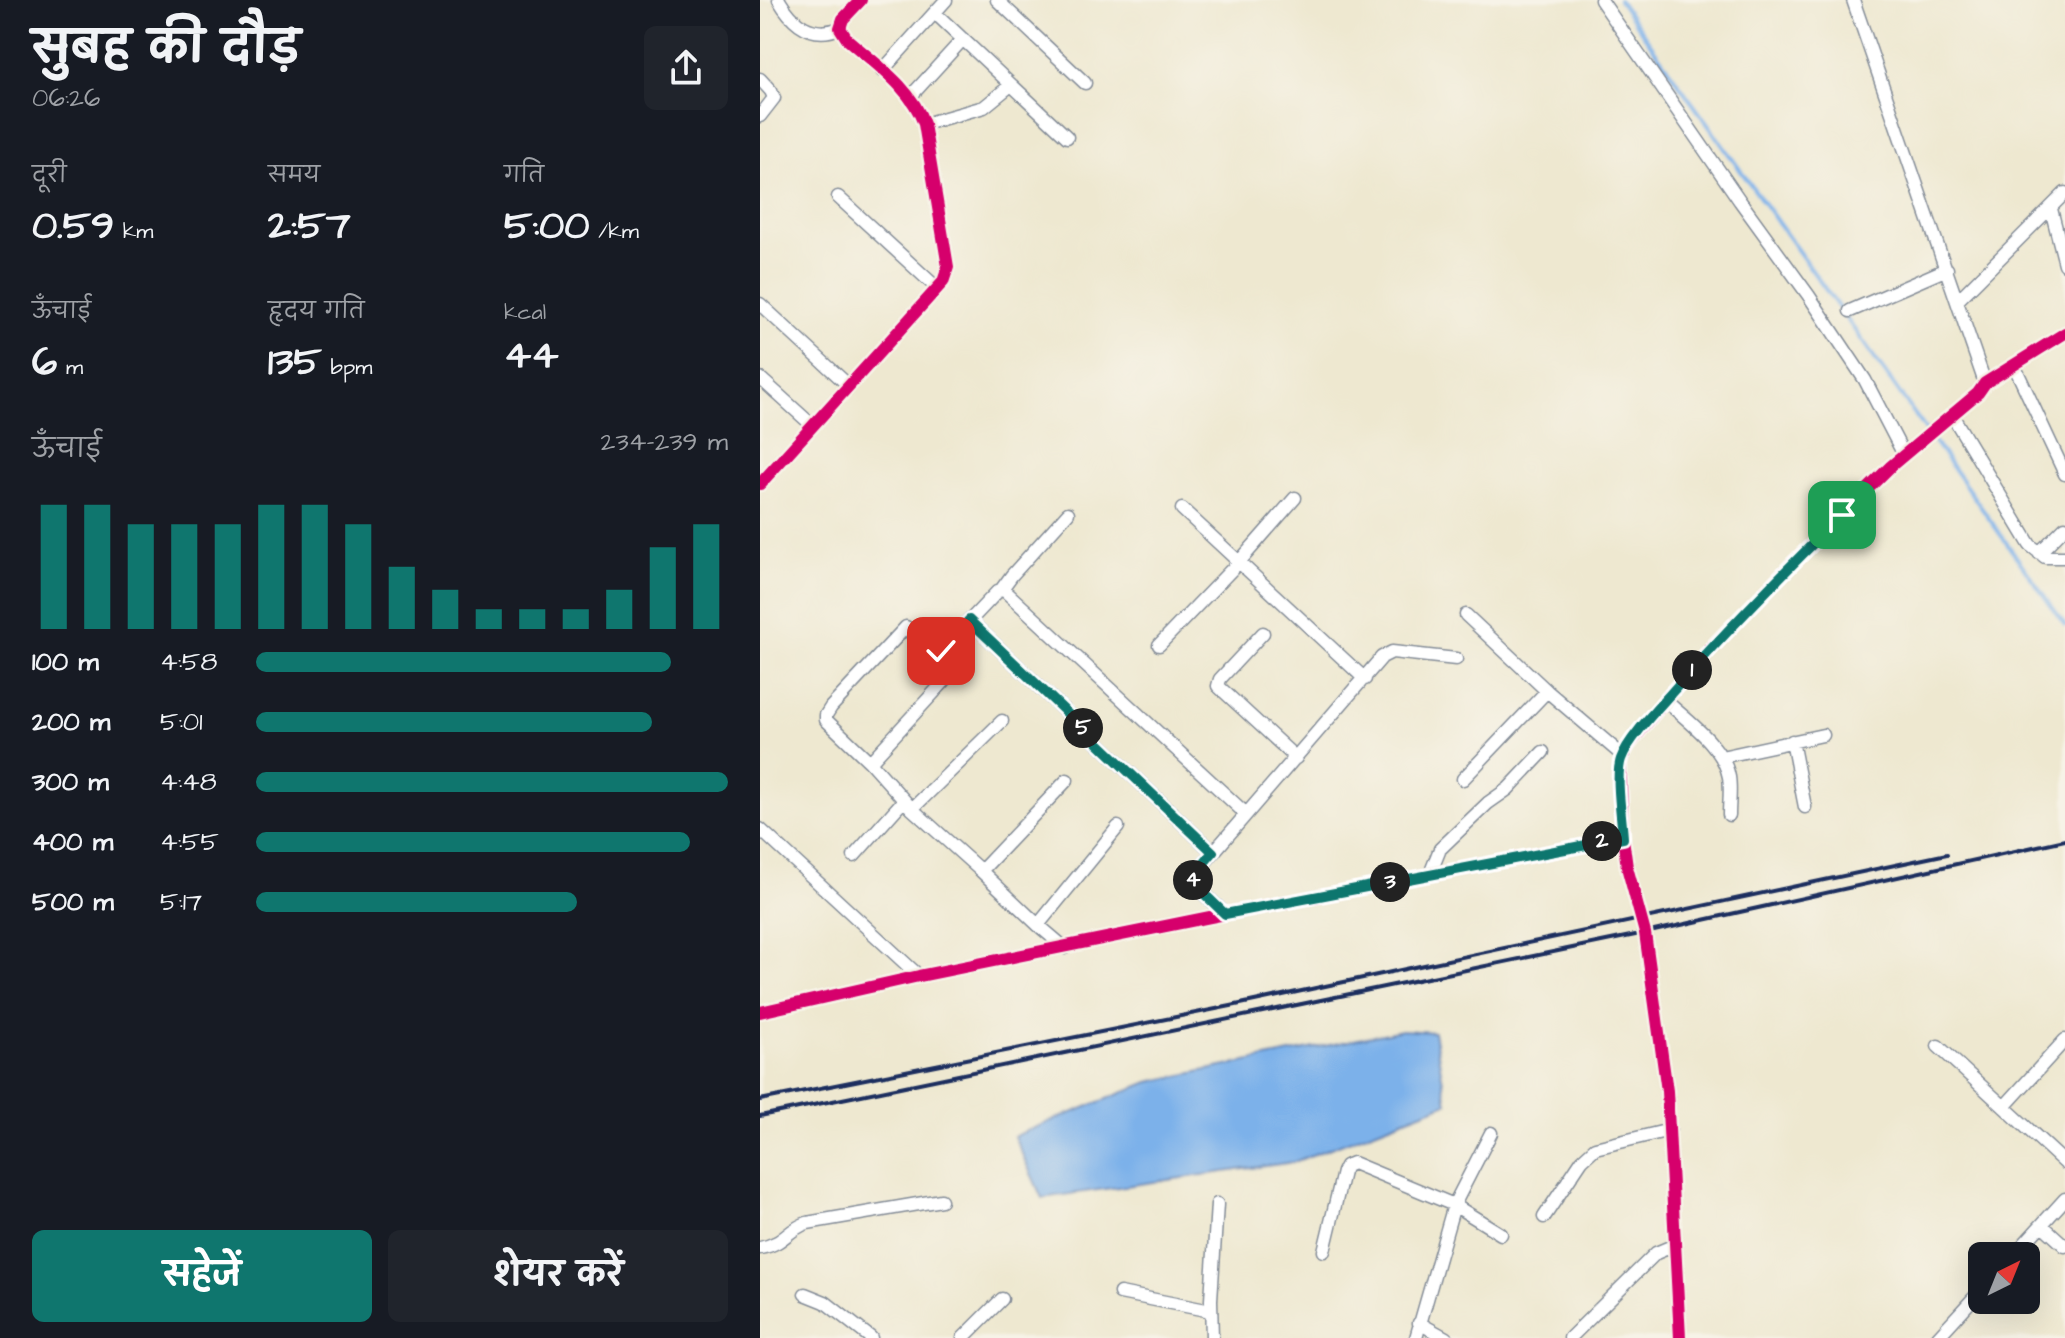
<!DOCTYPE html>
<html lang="hi">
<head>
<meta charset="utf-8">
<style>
  body { margin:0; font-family:"Architects Daughter","Playpen Sans Deva",sans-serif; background:#20242c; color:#f1f3f6; height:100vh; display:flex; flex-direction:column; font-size:30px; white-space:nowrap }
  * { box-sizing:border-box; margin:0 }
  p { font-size:26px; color:#9ea1a6 }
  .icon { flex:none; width:44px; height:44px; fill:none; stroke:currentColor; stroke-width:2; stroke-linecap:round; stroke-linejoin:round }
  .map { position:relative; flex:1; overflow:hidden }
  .sheet { display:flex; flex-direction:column; background:#171b24; width:760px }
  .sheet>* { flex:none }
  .needle { width:52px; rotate:43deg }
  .controls { position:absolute; left:1208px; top:1242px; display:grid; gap:16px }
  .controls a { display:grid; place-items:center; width:72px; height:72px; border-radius:12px; background:#171b24; box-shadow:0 8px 32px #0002; font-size:40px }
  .pin { position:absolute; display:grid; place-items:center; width:68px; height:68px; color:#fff; margin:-34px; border-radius:16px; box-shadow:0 4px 12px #0006 }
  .km { position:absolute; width:40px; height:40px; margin:-20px; border-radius:50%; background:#222; color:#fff; font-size:22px; line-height:40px; text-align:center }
  .round { display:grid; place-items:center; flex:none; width:84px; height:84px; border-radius:12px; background:#20242c }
  .head { display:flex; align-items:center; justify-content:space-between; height:136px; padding:0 32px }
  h1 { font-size:44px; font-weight:700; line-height:60px }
  .stats { display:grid; grid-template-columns:repeat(3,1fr); gap:12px; height:136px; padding:8px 32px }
  .stats div { display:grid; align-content:center }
  .stats b { font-size:40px; font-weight:700 }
  .stats small { font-size:22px; font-weight:400 }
  .stats p { font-size:22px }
  .chart { height:224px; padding:16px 32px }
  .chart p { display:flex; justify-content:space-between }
  .chart svg { width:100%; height:144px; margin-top:8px; stroke:#0f766e; stroke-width:6 }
  .button { display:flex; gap:16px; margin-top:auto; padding:16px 32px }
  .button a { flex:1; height:92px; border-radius:12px; background:#0f766e; color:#fff; font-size:32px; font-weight:700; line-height:92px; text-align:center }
  .button a+a { background:#20242c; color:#f1f3f6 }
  ul { padding:0 32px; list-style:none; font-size:26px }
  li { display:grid; grid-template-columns:128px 96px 1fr; align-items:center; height:60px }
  li i { height:20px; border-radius:10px; background:#0f766e }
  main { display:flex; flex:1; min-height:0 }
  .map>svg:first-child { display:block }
  .water { fill:#7bb1ea; stroke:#4b70a4; stroke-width:2 }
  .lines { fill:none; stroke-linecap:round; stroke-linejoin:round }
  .stream { stroke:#7bb1ea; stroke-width:4 }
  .minor-casing { stroke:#848c97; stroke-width:15 }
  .minor { stroke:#fff; stroke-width:12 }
  .rail { stroke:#1b2f5e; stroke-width:4 }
  .cycleway-casing { stroke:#f7f3e8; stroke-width:17 }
  .cycleway { stroke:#d6006c; stroke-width:12 }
  .route-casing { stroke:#fff; stroke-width:16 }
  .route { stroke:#0f766e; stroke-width:10 }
</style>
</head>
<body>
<main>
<section class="sheet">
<div class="head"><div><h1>सुबह की दौड़</h1><p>06:26</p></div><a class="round"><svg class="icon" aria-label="share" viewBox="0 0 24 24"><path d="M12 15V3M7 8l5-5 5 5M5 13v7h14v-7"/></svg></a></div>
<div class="stats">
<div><p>दूरी</p><b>0.59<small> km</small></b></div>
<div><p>समय</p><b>2:57</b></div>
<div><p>गति</p><b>5:00<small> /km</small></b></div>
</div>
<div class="stats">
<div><p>ऊँचाई</p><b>6<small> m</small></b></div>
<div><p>हृदय गति</p><b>135<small> bpm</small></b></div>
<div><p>kcal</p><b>44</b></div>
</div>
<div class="chart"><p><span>ऊँचाई</span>234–239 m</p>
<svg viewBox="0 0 160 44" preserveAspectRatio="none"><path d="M5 44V6M15 44V6M25 44V12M35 44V12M45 44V12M55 44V6M65 44V6M75 44V12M85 44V25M95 44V32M105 44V38M115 44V38M125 44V38M135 44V32M145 44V19M155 44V12"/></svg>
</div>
<ul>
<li><b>100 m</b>4:58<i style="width:88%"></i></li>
<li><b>200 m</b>5:01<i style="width:84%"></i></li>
<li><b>300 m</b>4:48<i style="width:100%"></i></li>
<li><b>400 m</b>4:55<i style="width:92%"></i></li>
<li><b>500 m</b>5:17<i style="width:68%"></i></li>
</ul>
<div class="button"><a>सहेजें</a><a>शेयर करें</a></div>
</section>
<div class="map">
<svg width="1305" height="1338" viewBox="0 0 1305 1338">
  <rect width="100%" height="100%" fill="#f7f3e8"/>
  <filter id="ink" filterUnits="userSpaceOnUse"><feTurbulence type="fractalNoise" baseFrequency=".0125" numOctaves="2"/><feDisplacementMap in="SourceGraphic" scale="16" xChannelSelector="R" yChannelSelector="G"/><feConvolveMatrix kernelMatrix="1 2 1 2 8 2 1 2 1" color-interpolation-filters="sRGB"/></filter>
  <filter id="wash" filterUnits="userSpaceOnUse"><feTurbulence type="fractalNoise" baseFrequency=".006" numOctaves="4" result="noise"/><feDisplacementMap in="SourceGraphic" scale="32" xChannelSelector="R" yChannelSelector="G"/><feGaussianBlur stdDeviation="1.8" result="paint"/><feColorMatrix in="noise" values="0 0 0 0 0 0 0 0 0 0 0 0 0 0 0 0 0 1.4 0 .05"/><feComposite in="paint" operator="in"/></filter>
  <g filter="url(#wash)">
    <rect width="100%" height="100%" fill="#eee8d0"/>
    <path class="water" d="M642,1030L674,1032L687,1103L534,1162L282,1198L254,1136L389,1082Z"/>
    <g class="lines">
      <path class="stream" d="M859,0L1305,625"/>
    </g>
  </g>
  <g filter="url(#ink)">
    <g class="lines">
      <defs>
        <path id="minor" d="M19,0C33,24 52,39 80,28
          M237,0L325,83
          M841,0L980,201L1049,296L1105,380L1144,455
          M1093,0L1225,383
          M175,13L307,137
          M122,71L186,0
          M0,79L11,91L14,98L0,116
          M150,97L203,39
          M164,124L224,107L251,85
          M78,197L177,288
          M1291,209L1305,264
          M1198,300L1305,193
          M0,304L88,385
          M1090,311L1187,269
          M1254,365L1305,474
          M0,378L53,426
          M1192,415L1270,545L1285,557H1305
          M0,484L183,282L188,267L164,124C151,87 115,64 87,39L80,28L83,19L101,0
          M422,509L605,679
          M1279,553L1305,527
          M241,590L252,575L308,513
          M706,615L787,691L862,755
          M209,620L453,852
          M146,627L71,707L66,715V720L110,762L152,809L221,871L278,925L305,948
          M503,633L460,679L458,686L536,758
          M399,645L479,562L535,498
          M181,651L238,591L244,590L486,814
          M905,700C927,721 963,745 969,777C971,789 969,803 969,815
          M1032,741L1045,807
          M961,757L1063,735
          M110,762L191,674
          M703,779L787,691
          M152,809L242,721
          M0,829L159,976
          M94,856L144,800
          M221,871L307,780
          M670,874L680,849L728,803L748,789L783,752
          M465,914L435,885L433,876L622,657L632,652L696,659
          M278,925L358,827
          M0,1012L159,976L465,914L863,838
          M1178,1046L1305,1163
          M1244,1107L1305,1040
          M784,1217L822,1160L835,1148L910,1130
          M1282,1225L1305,1246
          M0,1248C26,1243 25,1231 47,1223L181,1200
          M564,1251L583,1172L586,1166L593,1163L694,1205L741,1234
          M1253,1256L1305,1199
          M360,1293L451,1311
          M45,1294L65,1302L111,1338
          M659,1323L686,1338
          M203,1338L242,1299
          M452,1338L451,1300L457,1204
          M656,1338L694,1205L731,1133
          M810,1338L896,1253L915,1245
          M920,1338L907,1091L885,933L867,867L863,838L860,762L868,746L905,700L953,646L1033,563L1131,466L1218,393L1225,383L1305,333
          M1177,1338L1222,1289"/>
      </defs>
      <use href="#minor" class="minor-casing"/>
      <use href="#minor" class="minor"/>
      <path class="rail" d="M0,1100L471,1006L1187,854
        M0,1116L885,933L1305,840"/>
      <defs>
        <path id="cycleway" d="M0,484L183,282L188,267L164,124C151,87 115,64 87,39L80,28L83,19L101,0
          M0,1012L159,976L465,914L863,838
          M920,1338L907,1091L885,933L867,867L863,838L860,762L868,746L905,700L953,646L1033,563L1131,466L1218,393L1225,383L1305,333"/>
      </defs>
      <use href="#cycleway" class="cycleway-casing"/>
      <use href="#cycleway" class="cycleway"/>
    </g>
  </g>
  <g class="lines" filter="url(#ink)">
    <defs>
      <path id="route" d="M181,651L209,620L453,852L433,876L435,885L465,914L863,838C862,819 855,776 861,759C868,739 898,708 913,691C967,630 1024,572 1082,515"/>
    </defs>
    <use href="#route" class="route-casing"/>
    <use href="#route" class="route"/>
  </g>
</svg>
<div class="controls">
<a><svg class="needle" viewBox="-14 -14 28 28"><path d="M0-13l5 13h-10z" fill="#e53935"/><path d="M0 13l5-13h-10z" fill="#9ea1a6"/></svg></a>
</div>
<div class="pin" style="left:1082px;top:515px;background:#1e9e55"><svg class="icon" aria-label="arrive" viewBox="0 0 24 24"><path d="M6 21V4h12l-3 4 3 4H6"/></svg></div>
<div class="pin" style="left:181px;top:651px;background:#d93025"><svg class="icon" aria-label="check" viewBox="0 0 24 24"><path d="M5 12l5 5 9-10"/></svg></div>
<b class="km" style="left:932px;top:670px">1</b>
<b class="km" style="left:842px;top:841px">2</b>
<b class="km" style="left:630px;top:882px">3</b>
<b class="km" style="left:433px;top:880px">4</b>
<b class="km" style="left:323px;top:728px">5</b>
</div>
</main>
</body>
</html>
